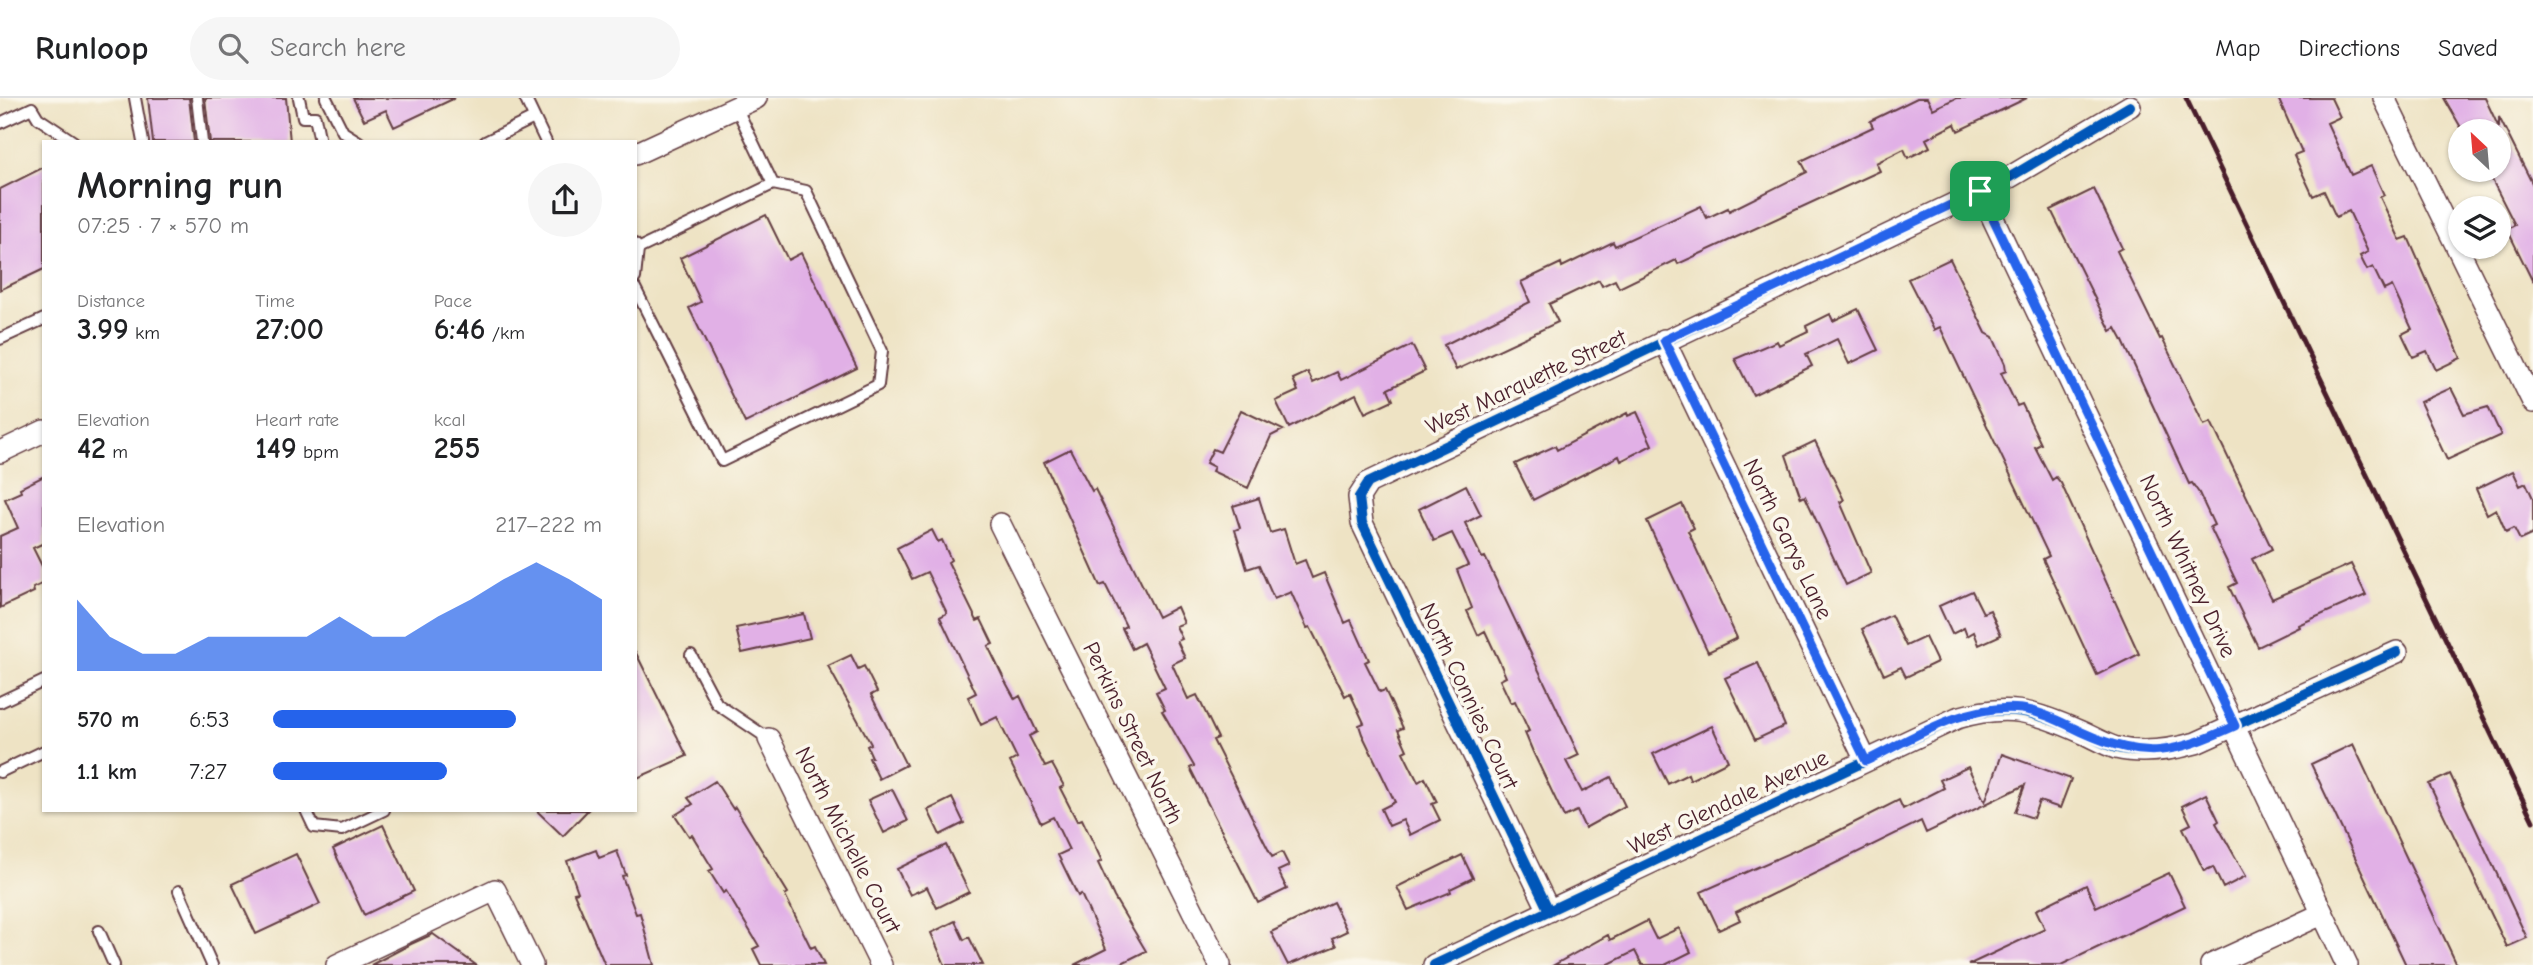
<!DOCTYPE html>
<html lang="en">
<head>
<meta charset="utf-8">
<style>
  body { margin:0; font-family:"Comic Neue",sans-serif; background:#f6f6f6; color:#202124; height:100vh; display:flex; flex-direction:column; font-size:26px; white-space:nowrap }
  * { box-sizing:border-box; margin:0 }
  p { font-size:23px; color:#757577 }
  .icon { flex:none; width:38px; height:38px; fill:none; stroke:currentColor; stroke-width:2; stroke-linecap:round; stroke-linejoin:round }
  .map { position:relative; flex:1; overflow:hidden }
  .sheet { position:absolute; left:42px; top:42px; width:595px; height:672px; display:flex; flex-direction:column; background:#fff; border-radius:0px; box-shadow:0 2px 5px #0004 }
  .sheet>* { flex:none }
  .needle { width:46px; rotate:334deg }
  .controls { position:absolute; left:2448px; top:21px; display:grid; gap:14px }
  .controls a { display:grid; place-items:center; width:63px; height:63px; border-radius:50%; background:#fff; box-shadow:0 2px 5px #0004; font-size:35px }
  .pin { position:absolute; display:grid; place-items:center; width:60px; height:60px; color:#fff; margin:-30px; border-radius:14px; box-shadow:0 4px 10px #0006 }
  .round { display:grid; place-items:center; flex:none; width:74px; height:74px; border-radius:37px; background:#f6f6f6 }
  .overview { display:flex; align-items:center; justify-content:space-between; height:119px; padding:0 35px }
  h1 { font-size:38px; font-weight:700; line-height:52px }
  .metrics { display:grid; grid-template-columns:repeat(3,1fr); gap:10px; height:119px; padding:7px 35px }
  .metrics div { display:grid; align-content:center }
  .metrics b { font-size:30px; font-weight:700 }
  .metrics small { font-size:19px; font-weight:400 }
  .metrics p { font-size:19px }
  .chart { height:196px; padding:14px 35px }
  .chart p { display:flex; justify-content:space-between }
  .chart svg { width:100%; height:126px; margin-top:7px; fill:#2563eb; opacity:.7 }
  ul { padding:0 35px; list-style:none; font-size:23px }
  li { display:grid; grid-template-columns:112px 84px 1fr; align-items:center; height:52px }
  li i { height:18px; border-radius:9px; background:#2563eb }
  header { display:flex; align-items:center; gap:42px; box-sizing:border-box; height:98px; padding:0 35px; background:#fff; border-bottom:2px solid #e0e0e0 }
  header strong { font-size:33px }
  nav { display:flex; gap:38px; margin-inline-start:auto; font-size:24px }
  .search { width:490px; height:63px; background:#f6f6f6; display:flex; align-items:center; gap:18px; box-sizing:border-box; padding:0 24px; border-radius:38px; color:#757577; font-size:26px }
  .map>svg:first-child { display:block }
  .building { fill:#e1b0e6 }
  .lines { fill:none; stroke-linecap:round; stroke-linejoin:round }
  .lane-casing { stroke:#633c42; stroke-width:14 }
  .street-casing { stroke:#633c42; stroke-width:24 }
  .lane { stroke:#fff; stroke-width:10 }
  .street { stroke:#fff; stroke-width:21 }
  .rail { stroke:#4a1f2b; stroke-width:5 }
  .cycleway-casing { stroke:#fbf7ec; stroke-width:15 }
  .cycleway { stroke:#0057b8; stroke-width:10 }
  .route-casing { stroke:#fff; stroke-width:14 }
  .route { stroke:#2563eb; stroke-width:9 }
  .labels { text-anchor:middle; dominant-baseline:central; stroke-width:7; stroke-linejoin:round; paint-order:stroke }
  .street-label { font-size:23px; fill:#4a1f2b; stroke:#fbf7ec }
</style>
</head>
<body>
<header>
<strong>Runloop</strong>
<div class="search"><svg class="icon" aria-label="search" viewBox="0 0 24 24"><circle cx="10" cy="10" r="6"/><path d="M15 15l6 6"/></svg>Search here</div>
<nav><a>Map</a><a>Directions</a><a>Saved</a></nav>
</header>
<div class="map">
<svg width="2533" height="867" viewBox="0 0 2533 867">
  <rect width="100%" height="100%" fill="#fbf7ec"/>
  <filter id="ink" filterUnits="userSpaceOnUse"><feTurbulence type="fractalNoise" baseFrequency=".0143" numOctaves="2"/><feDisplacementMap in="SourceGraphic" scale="14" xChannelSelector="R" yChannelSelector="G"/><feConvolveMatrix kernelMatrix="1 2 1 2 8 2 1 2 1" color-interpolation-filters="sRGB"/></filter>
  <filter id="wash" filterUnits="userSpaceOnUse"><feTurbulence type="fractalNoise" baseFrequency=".00686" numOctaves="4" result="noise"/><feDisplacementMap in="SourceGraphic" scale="28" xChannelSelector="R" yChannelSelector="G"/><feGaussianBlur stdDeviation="1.57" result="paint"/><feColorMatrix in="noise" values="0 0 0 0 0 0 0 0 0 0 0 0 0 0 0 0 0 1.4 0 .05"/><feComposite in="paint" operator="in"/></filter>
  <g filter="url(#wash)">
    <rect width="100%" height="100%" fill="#eee3c4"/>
    <g id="blocks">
      <path class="building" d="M148,0H189L194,44H153Z
        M205,0H286L290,44H210Z
        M353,0H455L394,29L386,12L364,22Z
        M1917,0H1927L1933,11L1956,0H2027L1958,33L1955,26L1926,41L1930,49L1908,60L1904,51L1876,65L1880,73L1678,166L1676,162L1619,190L1615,182L1602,188L1599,182L1549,206L1558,224L1456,272L1444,247L1530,204L1521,184L1561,165L1562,169L1613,144L1615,148L1701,108L1707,120L1728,110L1729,113L1807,74L1801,63L1873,29L1870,23Z
        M2278,0H2331L2340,19L2327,25L2351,77L2371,68L2384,97L2380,99L2400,142L2408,139L2461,260L2436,272L2427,253L2413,259L2402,236L2412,231L2392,188L2384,192L2373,169L2367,172L2360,158L2368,154L2349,113L2336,119L2324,93L2313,98L2294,57L2302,54Z
        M2444,0H2485L2499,30V19L2533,87V184L2507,131L2515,127L2487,72H2499V33H2463Z
        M44,69V171L0,192V91Z
        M2094,91L2122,150L2117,153L2160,241L2162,240L2204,327L2211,324L2272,451L2252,461L2272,501L2351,466L2366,497L2298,527L2299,529L2258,549L2229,489L2237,485L2210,429L2214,427L2199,395L2192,385L2189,386L2122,241L2116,230L2111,233L2051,112Z
        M766,117L788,162L801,155L857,270L745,325L689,210L701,204L680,160Z
        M1950,161L1986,235L1993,239L2005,266L2006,273L2001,275L2017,308L2022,306L2041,346L2035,349L2052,382L2056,379L2061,385L2139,556L2097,577L2043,461L2049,458L1940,229L1934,232L1908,181Z
        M1858,211L1878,252L1849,266L1837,241L1806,256L1812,268L1753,297L1735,261L1777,243L1779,247L1808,233L1806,228L1830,216L1833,223Z
        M1412,247L1425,273L1388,291L1393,302L1365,315L1356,296L1289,330L1276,303L1298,293L1293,281L1308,274L1313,285L1337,274L1341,282Z
        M2451,290L2464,316L2488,309L2501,337L2447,362L2420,304Z
        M1241,312L1283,332L1271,338L1248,390L1212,373L1214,369L1206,365L1213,351L1220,354Z
        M1637,314L1652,347L1621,363L1619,358L1533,402L1515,366L1555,348L1557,352L1627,315L1628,318Z
        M1815,343L1844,402L1840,404L1871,475L1846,487L1805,398L1801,400L1786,357Z
        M1070,351L1092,393L1095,391L1158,519L1177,509L1184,525L1176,528L1182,541L1177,543L1185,560L1172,566L1188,601L1197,597L1218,640L1213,642L1272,759L1282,754L1289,768L1278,773L1287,791L1258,805L1190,670L1194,668L1162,613L1165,612L1156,594L1165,590L1143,545L1132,551L1122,530L1126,528L1105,486L1100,488L1044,364Z
        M2513,373L2520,388L2526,385L2533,400V436L2520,442L2514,430L2506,434L2496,411L2487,416L2476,391Z
        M44,378V445L33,450L44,472V485L33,490L34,494L0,510V438L18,430L5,401L21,394L20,390Z
        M1466,387L1481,417L1465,425L1482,460L1485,459L1579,657L1566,663L1582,694L1611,679L1625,708L1585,730L1577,713L1564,719L1533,654L1525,635L1529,633L1515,603L1511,605L1500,582L1506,579L1500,565L1485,533L1478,537L1467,513L1472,510L1457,472L1468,467L1452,435L1434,443L1419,411Z
        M1259,400L1270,435L1284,431L1295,466L1305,462L1312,480L1324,475L1345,525L1351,522L1369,562L1365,564L1380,594L1385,592L1403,630L1398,632L1407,652L1403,654L1418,684L1425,680L1437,704L1432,706L1440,722L1410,737L1403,722L1389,728L1381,711L1395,704L1362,636L1359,627L1364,625L1350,595L1345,598L1310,529L1307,530L1291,494L1274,501L1259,467L1247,471L1235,432L1240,430L1233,408Z
        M1682,406L1694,430L1688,433L1737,540L1708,554L1647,423Z
        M932,432L938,444L942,442L951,462L948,464L977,523L981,521L993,546L988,548L1004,581L1015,601L1020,598L1037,634L1029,638L1045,669L1052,666L1064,688L1060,690L1077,723L1082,721L1102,763L1098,765L1114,799L1146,853L1118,867H1074L1106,851L1081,796L1078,798L1058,757L1069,752L1053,719L1041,725L1010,664L1017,660L997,619L981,627L968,599L976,595L940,519L947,515L927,474L912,481L897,450Z
        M1972,493L1983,515L1990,512L2001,537L1979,547L1974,534L1967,538L1964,530L1952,536L1939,508Z
        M804,516L810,540L742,555L736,530Z
        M1891,517L1906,548L1925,539L1937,564L1906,579L1901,569L1884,577L1862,531Z
        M635,553L687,658L635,681Z
        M851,557L858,571L864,568L877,594L871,597L906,667L879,681L869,660L872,659L867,648L871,646L828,568Z
        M1758,565L1785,628L1755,642L1725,580Z
        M1712,628L1728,663L1690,682L1688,676L1668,686L1653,656Z
        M2353,646L2457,867H2406L2311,666Z
        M2002,656L2071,681L2060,710L2039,703L2033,720L2015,714L2025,687L1926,735L1921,723L1736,814L1740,822L1719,832L1701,794L1830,737L1899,702L1903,711L1944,690L1940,682L1968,669L1985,704Z
        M2450,676L2527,840L2507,849L2429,686Z
        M715,683L733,711L735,709L788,795L785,797L811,850L815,848L824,867H761L753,851L759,848L726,793L723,795L709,773L713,771L692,737L689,738L675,717L693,706L688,700Z
        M892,691L908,723L884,735L868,702Z
        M2206,696L2219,723L2216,725L2246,778L2223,790L2213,769L2204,773L2183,730L2191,726L2182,708Z
        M952,700L964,725L940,737L928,712Z
        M536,712H588L563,738Z
        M383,727L414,793L364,817L333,751Z
        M946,747L969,794L937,810L927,789L910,797L897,771Z
        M596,752L599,760L617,753L626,777L622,778L636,816L640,815L654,867H605L574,795L578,794L567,763Z
        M296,756L320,806L256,836L232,786Z
        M1462,757L1473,780L1450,791L1451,794L1408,812L1397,789Z
        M2169,775L2185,808L2061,867H1968L2045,831L2036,812L2086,787L2096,809Z
        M1333,804L1347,833L1332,840L1336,848L1288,867L1271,834Z
        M955,823L964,842L969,839L983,867H945L931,835Z
        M1647,823L1656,841L1679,830L1691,854L1665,867H1642L1635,853L1607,867H1554L1608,837L1610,842Z
        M433,836L476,867H371L411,846Z"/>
    </g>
  </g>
  <g filter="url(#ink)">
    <use href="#blocks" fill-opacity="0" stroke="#633c42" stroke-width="2"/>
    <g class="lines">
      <defs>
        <path id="lane" d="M135,0L143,44
          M197,0L202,44
          M299,0L303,19H315L320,44
          M326,0L343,34L359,44
          M525,0L546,44
          M0,25L32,10L38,20L74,44
          M485,44L534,20
          M635,146L638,151L773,86L736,9
          M635,180L638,151
          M635,190L722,363L878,287L882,253L806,93L773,86
          M0,241L44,221
          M691,557L717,606L769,641
          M0,604L44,583
          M0,674L44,653
          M306,712L314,729L342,732L384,712
          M179,793L212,867
          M99,833L114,867"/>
        <path id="street" d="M2384,0L2533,304
          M635,56L756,0
          M1980,93L2347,867
          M1664,242L1866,663
          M0,354L44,333
          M1000,426L1220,867
          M769,641L881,867
          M1549,813L1362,425L1359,399L1368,385L2010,79L2130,8
          M337,867L495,792L532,867
          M1434,867L1957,620C2008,605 2034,613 2081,634C2092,639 2104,646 2116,650C2142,656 2171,652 2196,645L2397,554
          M2211,867L2322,816"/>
      </defs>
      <use href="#lane" class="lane-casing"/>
      <use href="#street" class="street-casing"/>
      <use href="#lane" class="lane"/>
      <use href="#street" class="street"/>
      <path class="rail" d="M2186,0L2533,723"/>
      <defs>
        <path id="cycleway" d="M1549,813L1362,425L1359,399L1368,385L2010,79L2130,8
          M1434,867L1957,620C2008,605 2034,613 2081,634C2092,639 2104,646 2116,650C2142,656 2171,652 2196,645L2397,554"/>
      </defs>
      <use href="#cycleway" class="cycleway-casing"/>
      <use href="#cycleway" class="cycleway"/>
    </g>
  </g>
  <g class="lines" filter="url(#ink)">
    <defs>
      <path id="route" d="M1980,93L2235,628C2173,656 2146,663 2082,634C2063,625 2043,614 2022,611C1967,604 1913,640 1866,663L1664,242Z"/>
    </defs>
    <use href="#route" class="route-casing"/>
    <use href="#route" class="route"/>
  </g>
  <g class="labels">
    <g class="street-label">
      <text transform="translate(1526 284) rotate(-25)">West Marquette Street</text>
      <text transform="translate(1788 441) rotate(64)">North Garys Lane</text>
      <text transform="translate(2188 468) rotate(65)">North Whitney Drive</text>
      <text transform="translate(1469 598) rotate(65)">North Connies Court</text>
      <text transform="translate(1133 635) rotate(64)">Perkins Street North</text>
      <text transform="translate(1728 704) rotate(-25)">West Glendale Avenue</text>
      <text transform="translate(848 742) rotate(63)">North Michelle Court</text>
    </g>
  </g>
</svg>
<div class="controls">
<a><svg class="needle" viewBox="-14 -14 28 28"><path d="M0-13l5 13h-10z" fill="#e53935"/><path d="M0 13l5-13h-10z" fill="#757577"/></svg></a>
<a><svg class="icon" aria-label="layers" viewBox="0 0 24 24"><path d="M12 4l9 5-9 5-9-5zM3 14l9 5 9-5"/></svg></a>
</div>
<div class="pin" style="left:1980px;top:93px;background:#1e9e55"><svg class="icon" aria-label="arrive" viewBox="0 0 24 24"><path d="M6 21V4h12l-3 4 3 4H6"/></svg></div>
<section class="sheet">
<div class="overview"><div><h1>Morning run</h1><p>07:25 · 7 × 570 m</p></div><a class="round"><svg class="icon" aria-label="share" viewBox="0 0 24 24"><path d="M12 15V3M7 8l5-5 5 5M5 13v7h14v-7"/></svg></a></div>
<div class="metrics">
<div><p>Distance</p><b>3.99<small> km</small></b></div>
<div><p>Time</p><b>27:00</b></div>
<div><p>Pace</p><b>6:46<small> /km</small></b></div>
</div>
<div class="metrics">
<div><p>Elevation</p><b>42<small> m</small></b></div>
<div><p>Heart rate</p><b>149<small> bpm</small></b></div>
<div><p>kcal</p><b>255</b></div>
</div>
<div class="chart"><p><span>Elevation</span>217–222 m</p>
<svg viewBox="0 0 160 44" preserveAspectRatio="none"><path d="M0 44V19L10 32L20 38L30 38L40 32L50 32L60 32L70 32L80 25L90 32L100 32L110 25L120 19L130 12L140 6L150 12L160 19V44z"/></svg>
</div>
<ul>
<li><b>570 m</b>6:53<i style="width:74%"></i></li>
<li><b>1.1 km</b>7:27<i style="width:53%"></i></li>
</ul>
</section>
</div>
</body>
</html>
